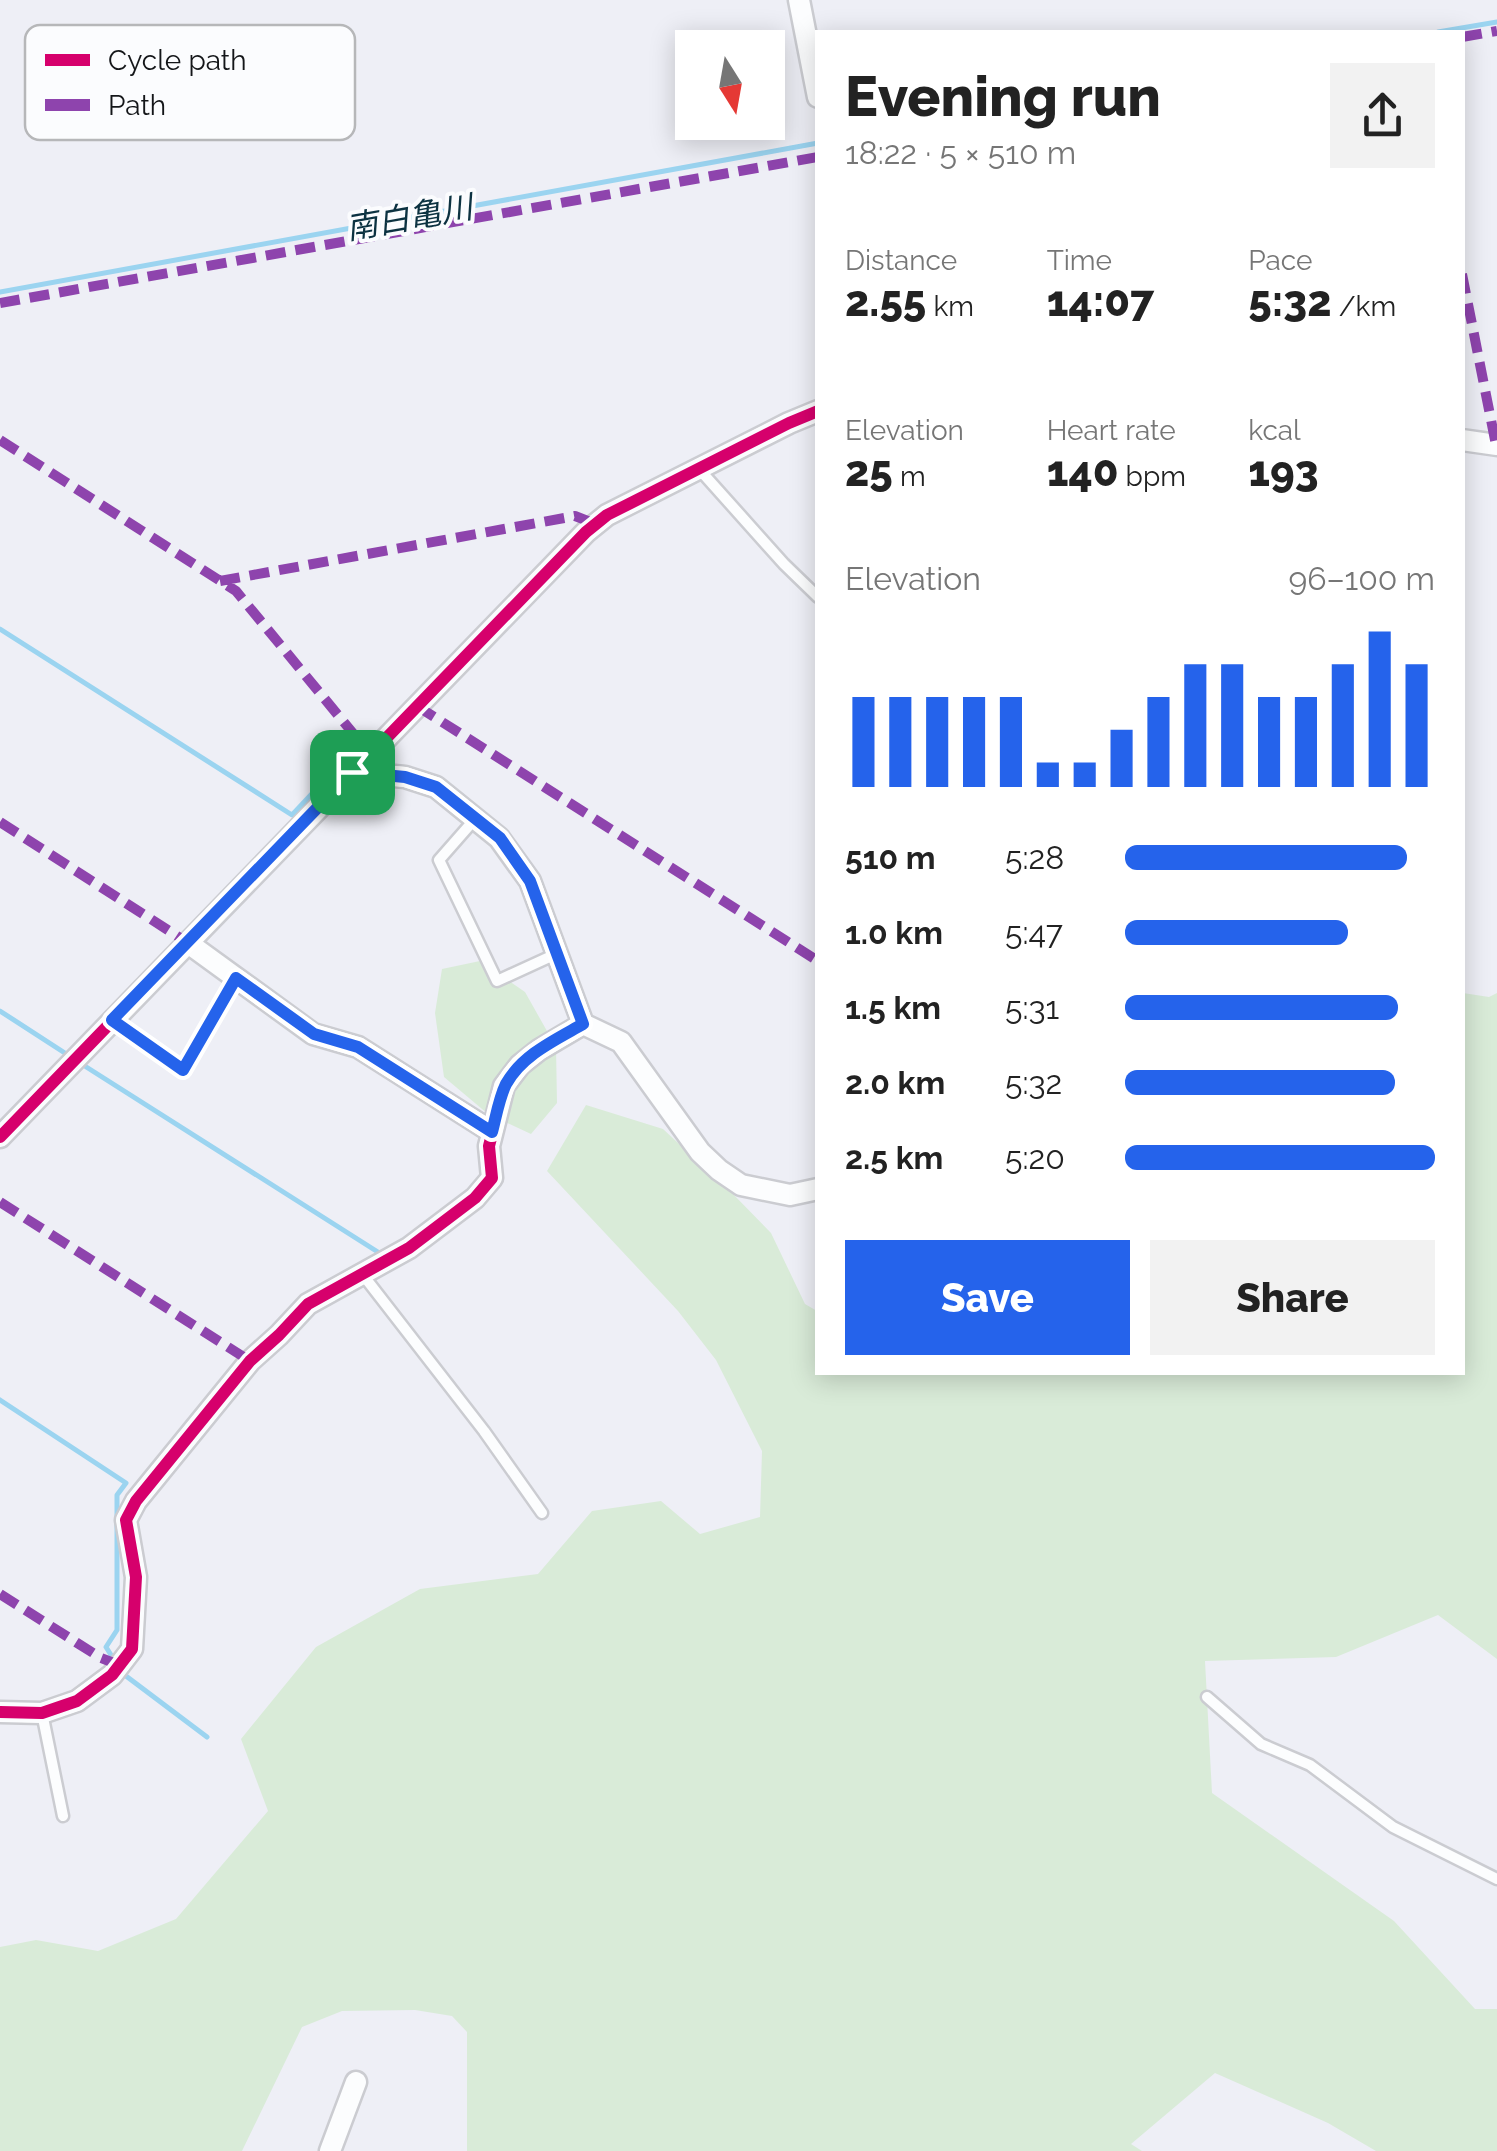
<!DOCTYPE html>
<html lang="en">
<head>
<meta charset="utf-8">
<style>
  body { margin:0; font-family:Raleway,"Noto Sans JP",sans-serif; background:#f2f2f2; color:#222; height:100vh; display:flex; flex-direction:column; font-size:38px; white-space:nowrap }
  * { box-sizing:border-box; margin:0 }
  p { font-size:32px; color:#767676 }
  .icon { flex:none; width:55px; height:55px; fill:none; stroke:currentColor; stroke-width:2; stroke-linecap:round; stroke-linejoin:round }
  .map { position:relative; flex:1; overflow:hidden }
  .drawer { position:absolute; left:815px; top:30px; width:650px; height:1345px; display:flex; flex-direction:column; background:#fff; border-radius:0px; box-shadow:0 5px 25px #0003 }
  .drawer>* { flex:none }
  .needle { width:65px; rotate:169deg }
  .fabs { position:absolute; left:675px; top:30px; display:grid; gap:20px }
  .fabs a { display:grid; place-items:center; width:110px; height:110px; border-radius:0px; background:#fff; box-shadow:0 5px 25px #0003; font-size:50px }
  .pin { position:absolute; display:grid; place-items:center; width:85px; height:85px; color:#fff; margin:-42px; border-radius:20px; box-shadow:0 5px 15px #0006 }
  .round { display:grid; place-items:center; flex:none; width:105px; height:105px; border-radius:0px; background:#f2f2f2 }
  .head { display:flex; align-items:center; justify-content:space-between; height:170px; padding:0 30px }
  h1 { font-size:55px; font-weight:800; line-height:75px }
  .figures { display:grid; grid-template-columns:repeat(3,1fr); gap:15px; height:170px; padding:10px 30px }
  .figures div { display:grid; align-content:center }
  .figures b { font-size:42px; font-weight:800 }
  .figures small { font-size:28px; font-weight:400 }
  .figures p { font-size:28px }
  .chart { height:280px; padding:20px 30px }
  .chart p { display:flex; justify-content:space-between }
  .chart svg { width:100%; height:180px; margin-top:10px; stroke:#2563eb; stroke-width:6 }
  .action { display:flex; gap:20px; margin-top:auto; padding:20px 30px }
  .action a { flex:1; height:115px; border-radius:0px; background:#2563eb; color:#fff; font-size:40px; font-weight:800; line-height:115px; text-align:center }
  .action a+a { background:#f2f2f2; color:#222 }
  ul { padding:0 30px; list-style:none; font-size:32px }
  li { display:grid; grid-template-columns:160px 120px 1fr; align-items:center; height:75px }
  li i { height:25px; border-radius:12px; background:#2563eb }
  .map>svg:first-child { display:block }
  .green { fill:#d9ebd8 }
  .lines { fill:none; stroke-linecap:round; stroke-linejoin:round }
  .stream { stroke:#9bd4f0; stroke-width:5 }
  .lane-casing { stroke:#cbccd1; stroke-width:15 }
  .street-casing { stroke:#cbccd1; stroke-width:25 }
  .lane { stroke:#fcfdfe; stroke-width:10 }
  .street { stroke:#fcfdfe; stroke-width:20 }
  .quiet { stroke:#8e44ad; stroke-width:10; stroke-dasharray:20 10; stroke-linecap:butt }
  .cycleway-casing { stroke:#fbfcfe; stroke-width:19 }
  .cycleway { stroke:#d6006c; stroke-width:12 }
  .route-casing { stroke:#fff; stroke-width:20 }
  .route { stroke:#2563eb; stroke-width:12 }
  .labels { text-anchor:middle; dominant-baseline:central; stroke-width:8; stroke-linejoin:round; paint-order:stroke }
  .water-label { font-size:32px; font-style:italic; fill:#0c3241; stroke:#fbfcfe }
  .key { fill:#fbfcfe; stroke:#b6b7b9; stroke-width:2.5 }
  .key-label { font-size:28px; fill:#141619 }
</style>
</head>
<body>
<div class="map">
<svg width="1497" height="2151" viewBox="0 0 1497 2151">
  <rect width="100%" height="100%" fill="#eeeff6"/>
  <path class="green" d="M480,961L525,992L556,1047L557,1103L531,1134L488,1114L444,1077L435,1013L442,969Z
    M1463,993L1489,997L1497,993V1659L1438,1615L1336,1657L1205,1661L1212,1793L1394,1921L1475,2009H1497V2151H1376L1328,2123L1215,2073L1131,2144L1142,2151H467V2032L452,2016L415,2010L342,2011L302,2027L242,2151H0V1947L36,1940L98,1951L176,1919L268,1811L241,1739L316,1647L420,1589L538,1574L592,1511L661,1501L700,1534L760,1517L762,1451L716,1360L678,1311L547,1171L586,1105L663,1129L731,1192L771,1233L805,1304L817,1311L818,1372H1462Z"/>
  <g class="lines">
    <path class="stream" d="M1438,32L1497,22
      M0,292L818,143
      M0,629L292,815L353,750
      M0,1011L71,1057
      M80,1063L381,1254
      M0,1400L126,1483L117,1495V1630L106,1647L116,1663
      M122,1673L207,1737"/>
    <defs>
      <path id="lane" d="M699,469L784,564L818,597
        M475,819L439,860L497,981L556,954
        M113,1021L183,1070L235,979
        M363,1275L484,1431L542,1513
        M1207,1697L1261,1744L1310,1765L1393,1827L1497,1879
        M42,1713L63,1816"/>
      <path id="street" d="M799,0L818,97
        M1462,440L1497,445
        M353,772L405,777L436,787L499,838L530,881L583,1024L621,1042L700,1152L719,1170L741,1185L790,1195L818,1189
        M188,943L313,1034L358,1047L492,1132
        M0,1137L586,532L607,515L789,423L818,411
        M0,1712L42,1713L77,1701L112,1675L132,1649L136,1577L126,1520L136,1501L250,1361L279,1335L308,1304L409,1248L475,1198L492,1178L489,1146L504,1086L520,1065L539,1050L583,1024
        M330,2151L356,2082"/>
    </defs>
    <use href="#lane" class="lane-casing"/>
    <use href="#street" class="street-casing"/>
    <use href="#lane" class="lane"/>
    <use href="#street" class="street"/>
    <path class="quiet" d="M1462,37L1497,31
      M1462,274L1496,445
      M0,303L818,157
      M0,440L236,591L370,754
      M220,581L575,516L596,524
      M417,706L818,961
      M0,822L188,943
      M0,1202L250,1361
      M0,1594L101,1658L119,1665"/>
    <defs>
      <path id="cycleway" d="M0,1137L586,532L607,515L789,423L818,411
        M0,1712L42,1713L77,1701L112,1675L132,1649L136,1577L126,1520L136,1501L250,1361L279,1335L308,1304L409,1248L475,1198L492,1178L489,1146L504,1086L520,1065L539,1050L583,1024"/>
    </defs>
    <use href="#cycleway" class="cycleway-casing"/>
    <use href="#cycleway" class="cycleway"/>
  </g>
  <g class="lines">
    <defs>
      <path id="route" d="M352,772L405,777L436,787L500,838L530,881L583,1024C555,1040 522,1055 506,1084C499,1098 496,1117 492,1132L358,1047L314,1034L236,978L183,1070L112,1020Z"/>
    </defs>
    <use href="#route" class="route-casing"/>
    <use href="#route" class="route"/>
  </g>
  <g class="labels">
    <g class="water-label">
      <text transform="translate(409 217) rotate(-10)">南白亀川</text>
    </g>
  </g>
  <rect x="25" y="25" width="330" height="115" rx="15" class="key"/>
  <rect x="45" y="54" width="45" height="12" fill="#d6006c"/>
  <rect x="45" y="99" width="45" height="12" fill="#8e44ad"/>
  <g class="key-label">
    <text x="108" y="70">Cycle path</text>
    <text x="108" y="115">Path</text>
  </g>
</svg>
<div class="fabs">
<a><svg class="needle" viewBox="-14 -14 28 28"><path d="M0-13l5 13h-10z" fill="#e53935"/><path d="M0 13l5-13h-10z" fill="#767676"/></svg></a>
</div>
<div class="pin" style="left:352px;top:772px;background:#1e9e55"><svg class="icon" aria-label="arrive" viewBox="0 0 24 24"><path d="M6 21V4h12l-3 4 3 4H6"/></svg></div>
<section class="drawer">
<div class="head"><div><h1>Evening run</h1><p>18:22 · 5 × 510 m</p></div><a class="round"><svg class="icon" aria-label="share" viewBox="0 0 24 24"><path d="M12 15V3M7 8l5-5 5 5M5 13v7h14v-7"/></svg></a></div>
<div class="figures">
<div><p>Distance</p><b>2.55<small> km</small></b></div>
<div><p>Time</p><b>14:07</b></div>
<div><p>Pace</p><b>5:32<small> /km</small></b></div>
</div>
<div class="figures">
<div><p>Elevation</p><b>25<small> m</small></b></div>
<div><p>Heart rate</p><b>140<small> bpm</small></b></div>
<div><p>kcal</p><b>193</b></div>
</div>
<div class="chart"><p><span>Elevation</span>96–100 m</p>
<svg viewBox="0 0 160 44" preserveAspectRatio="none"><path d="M5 44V22M15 44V22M25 44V22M35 44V22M45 44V22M55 44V38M65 44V38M75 44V30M85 44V22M95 44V14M105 44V14M115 44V22M125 44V22M135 44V14M145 44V6M155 44V14"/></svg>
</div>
<ul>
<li><b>510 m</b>5:28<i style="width:91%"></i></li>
<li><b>1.0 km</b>5:47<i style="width:72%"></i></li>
<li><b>1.5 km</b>5:31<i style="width:88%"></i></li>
<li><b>2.0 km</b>5:32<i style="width:87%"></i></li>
<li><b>2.5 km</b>5:20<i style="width:100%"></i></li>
</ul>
<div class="action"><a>Save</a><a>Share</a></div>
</section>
</div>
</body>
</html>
